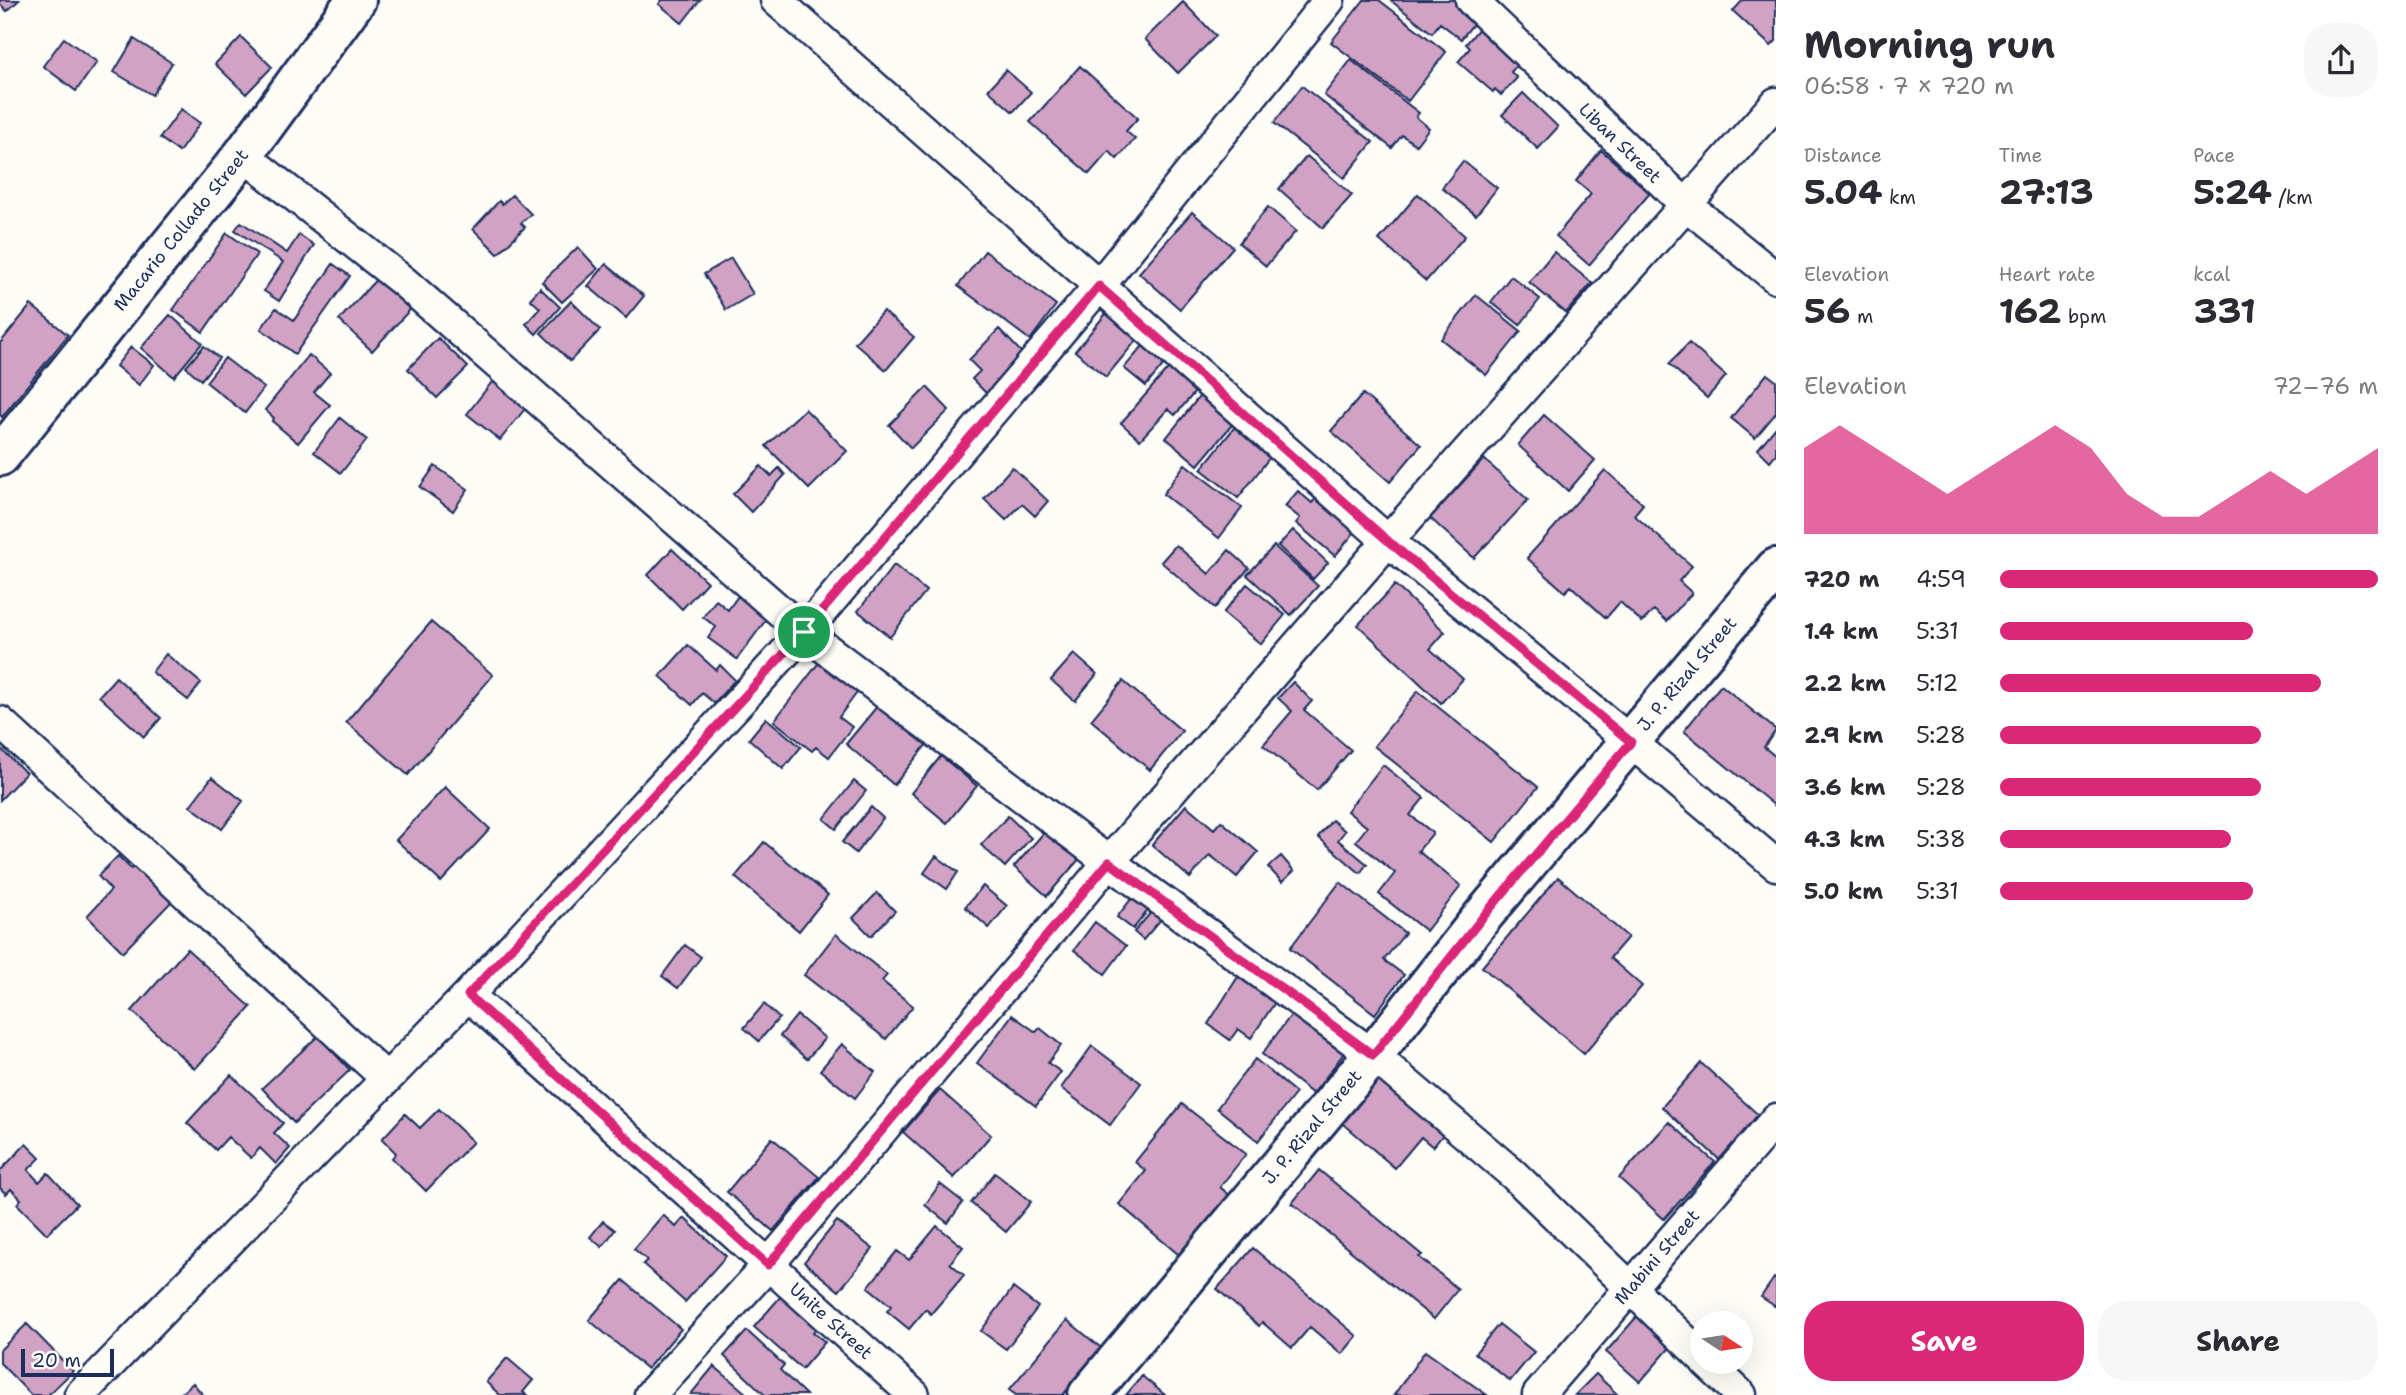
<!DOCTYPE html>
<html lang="en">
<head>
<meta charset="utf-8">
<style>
  body { margin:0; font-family:"Shantell Sans",sans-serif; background:#f7f7f7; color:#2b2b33; height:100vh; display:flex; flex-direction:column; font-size:26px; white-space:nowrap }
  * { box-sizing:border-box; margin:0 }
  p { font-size:23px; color:#7c7c81 }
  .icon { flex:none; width:38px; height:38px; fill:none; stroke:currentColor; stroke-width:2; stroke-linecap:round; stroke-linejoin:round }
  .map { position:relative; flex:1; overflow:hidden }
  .panel { display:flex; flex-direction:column; background:#fff; width:630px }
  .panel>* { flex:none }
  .needle { width:46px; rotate:102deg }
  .buttons { position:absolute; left:1690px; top:1311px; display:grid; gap:14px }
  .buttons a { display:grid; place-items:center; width:63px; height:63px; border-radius:50%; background:#fff; box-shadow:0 7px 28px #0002; font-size:35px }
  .scale { position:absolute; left:21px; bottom:18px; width:93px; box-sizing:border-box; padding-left:7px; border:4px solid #1b2f5e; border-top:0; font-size:19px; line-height:24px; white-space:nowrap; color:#1b2f5e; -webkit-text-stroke:5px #fdfcf7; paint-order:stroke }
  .pin { position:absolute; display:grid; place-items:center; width:60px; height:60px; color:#fff; margin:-30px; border:4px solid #fff; border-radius:50%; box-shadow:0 2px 7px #0007 }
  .round { display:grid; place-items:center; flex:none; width:74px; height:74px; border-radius:28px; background:#f7f7f7 }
  .headline { display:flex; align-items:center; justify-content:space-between; height:119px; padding:0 28px }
  h1 { font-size:38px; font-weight:700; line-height:52px }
  .figures { display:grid; grid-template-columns:repeat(3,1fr); gap:10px; height:119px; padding:7px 28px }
  .figures div { display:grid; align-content:center }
  .figures b { font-size:35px; font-weight:700 }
  .figures small { font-size:19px; font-weight:400 }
  .figures p { font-size:19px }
  .chart { height:196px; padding:14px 28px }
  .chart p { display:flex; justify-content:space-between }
  .chart svg { width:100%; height:126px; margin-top:7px; fill:#db2777; opacity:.7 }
  .primary-button { display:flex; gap:14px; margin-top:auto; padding:14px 28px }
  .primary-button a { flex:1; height:80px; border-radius:28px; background:#db2777; color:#fff; font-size:28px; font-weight:700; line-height:80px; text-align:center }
  .primary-button a+a { background:#f7f7f7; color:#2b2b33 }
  ul { padding:0 28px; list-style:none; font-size:23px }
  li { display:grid; grid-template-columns:112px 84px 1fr; align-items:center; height:52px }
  li i { height:18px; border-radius:9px; background:#db2777 }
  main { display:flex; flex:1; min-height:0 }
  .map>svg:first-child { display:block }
  .building { fill:#d1a2c3; stroke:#1b2f5e; stroke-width:2 }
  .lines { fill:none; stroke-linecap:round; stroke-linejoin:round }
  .street-casing { stroke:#1b2f5e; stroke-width:35 }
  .secondary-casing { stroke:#1b2f5e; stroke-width:44 }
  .street { stroke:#fdfcf7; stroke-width:30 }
  .secondary { stroke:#fdfcf7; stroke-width:38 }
  .route-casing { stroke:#fff; stroke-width:14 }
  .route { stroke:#db2777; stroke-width:9 }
  .labels { text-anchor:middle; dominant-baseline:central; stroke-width:7; stroke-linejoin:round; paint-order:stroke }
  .street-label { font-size:18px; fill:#1b2f5e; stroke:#fdfcf7 }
</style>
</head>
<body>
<main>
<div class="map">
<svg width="1776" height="1395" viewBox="0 0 1776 1395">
  <rect width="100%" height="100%" fill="#fdfcf7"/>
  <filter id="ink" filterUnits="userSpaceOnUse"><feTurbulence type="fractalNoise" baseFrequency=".0143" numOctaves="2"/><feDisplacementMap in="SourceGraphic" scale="14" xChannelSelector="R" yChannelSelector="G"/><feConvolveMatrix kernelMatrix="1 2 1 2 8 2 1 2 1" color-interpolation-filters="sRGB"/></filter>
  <g filter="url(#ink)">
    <path class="building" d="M0,0H19L7,11L0,4Z
      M662,0H700L682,23L659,4Z
      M1364,0H1379L1446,52L1408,101L1331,42Z
      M1390,0H1456L1478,18L1461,39L1440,23L1432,33Z
      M1743,0H1776V41L1771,46L1733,11Z
      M1183,2L1216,36L1178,73L1145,39Z
      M1480,27L1523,58L1511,72L1517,78L1501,95L1495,89L1493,92L1458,62L1470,48L1466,44Z
      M241,37L272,67L246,94L215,64Z
      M64,38L97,62L76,91L43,66Z
      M134,39L172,63L152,95L114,72Z
      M1351,60L1419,113L1416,117L1429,128L1416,145L1402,135L1392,148L1324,95Z
      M1080,66L1138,118L1126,131L1135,139L1117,159L1109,151L1089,174L1030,122Z
      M1006,70L1031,92L1013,112L988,90Z
      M1302,86L1373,142L1344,178L1274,123Z
      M1523,93L1558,127L1538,149L1502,115Z
      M181,109L200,123L179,152L160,138Z
      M1601,150L1650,193L1589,265L1556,236L1591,194L1576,181Z
      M1307,156L1352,195L1323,228L1279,189Z
      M1463,161L1497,188L1476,215L1442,188Z
      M1418,194L1465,236L1426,281L1379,240Z
      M512,195L531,214L521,223L525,227L498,254L473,229L499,201L502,204Z
      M1268,207L1296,231L1266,266L1239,243Z
      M1192,212L1233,247L1180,309L1139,273Z
      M241,222L287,253L299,235L314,245L279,301L264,291L283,262L235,230Z
      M227,233L257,254L203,332L173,310Z
      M578,247L598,269L562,302L542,282Z
      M985,251L1056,305L1030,340L958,286Z
      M1554,252L1592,283L1566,313L1529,282Z
      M731,258L753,294L726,310L704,274Z
      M333,264L350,276L295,354L261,329L276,308L294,320Z
      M606,264L644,296L626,318L588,286Z
      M382,273L416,303L372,351L339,320Z
      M1511,276L1540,299L1520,325L1491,302Z
      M540,288L560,307L536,334L526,324L540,308L530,299Z
      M1476,295L1521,331L1486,375L1441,339Z
      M571,301L600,330L570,361L541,333Z
      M31,305L68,335L2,417L0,415V343Z
      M1109,310L1140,336L1106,377L1075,351Z
      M883,311L914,337L886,370L855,343Z
      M170,315L202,343L174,377L141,348Z
      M999,329L1025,356L987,394L972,379L980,371L969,360Z
      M438,338L468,367L437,398L408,369Z
      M1148,340L1169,358L1146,386L1124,368Z
      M1689,343L1726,376L1707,398L1669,364Z
      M204,346L219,358L201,380L186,367Z
      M131,347L154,365L139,385L116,366Z
      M309,355L330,373L314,392L330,405L298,443L272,421L274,418L265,410Z
      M225,358L264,388L245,413L206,382Z
      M1174,362L1194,379L1188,386L1195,392L1175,415L1168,409L1140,440L1121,423Z
      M1767,374L1776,381V413L1755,438L1731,418Z
      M495,378L528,405L500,440L467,414Z
      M927,387L949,410L911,448L889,425Z
      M1203,392L1236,420L1198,465L1166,438Z
      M1363,394L1421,445L1390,482L1331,431Z
      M805,409L847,451L809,489L766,446Z
      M1544,415L1595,460L1568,491L1518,445Z
      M340,418L367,440L341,473L314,452Z
      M1238,423L1274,452L1238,498L1201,469Z
      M1776,427V454L1770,461L1758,449Z
      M1484,459L1528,500L1474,558L1430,518Z
      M1185,464L1242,508L1219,538L1163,494Z
      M435,466L468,489L453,511L420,487Z
      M761,466L771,476L779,468L785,475L751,512L733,494Z
      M1012,467L1048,501L1035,516L1022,504L1006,520L984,499Z
      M1605,470L1643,504L1634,515L1692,566L1679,581L1692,593L1667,621L1654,610L1642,622L1620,602L1606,618L1571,586L1565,592L1527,558Z
      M1298,491L1312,503L1319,494L1359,527L1335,556L1296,523L1300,518L1285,506Z
      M1293,530L1328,563L1313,579L1278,546Z
      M1176,545L1209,574L1229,550L1249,568L1215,608L1161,562Z
      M1274,546L1318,586L1291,615L1247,575Z
      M672,549L707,582L682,609L648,575Z
      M894,565L926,591L890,637L858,611Z
      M1247,584L1285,615L1261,644L1223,613Z
      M1395,585L1445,632L1430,649L1463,679L1441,703L1358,625Z
      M738,596L768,617L737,659L708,638L716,627L703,617L716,600L728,610Z
      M431,622L493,675L408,775L346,722Z
      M688,645L716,670L720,665L735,680L714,703L702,693L692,705L660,676Z
      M166,654L201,683L188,700L152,672Z
      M1074,654L1097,674L1075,701L1051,680Z
      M821,660L859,690L839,717L852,727L829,757L816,747L812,751L774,721Z
      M116,677L161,718L144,737L99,696Z
      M1123,681L1182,731L1150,770L1091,720Z
      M1293,682L1312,701L1304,710L1351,750L1317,790L1263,745L1292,711L1278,698Z
      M1721,685L1776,730L1764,747L1776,757V807L1684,731Z
      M1418,691L1538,787L1494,842L1374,746Z
      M879,704L927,744L894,785L846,744Z
      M766,718L801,747L783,769L749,739Z
      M0,748L26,773L0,800Z
      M941,756L977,786L947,823L911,793Z
      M1383,765L1424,798L1410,815L1433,833L1418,851L1461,886L1426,931L1379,894L1395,873L1356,841L1367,827L1347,811Z
      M212,777L243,801L222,829L190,806Z
      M854,781L866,791L836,829L824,819Z
      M445,787L490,829L441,882L396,840Z
      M1186,805L1214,829L1221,821L1258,852L1237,877L1210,855L1190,878L1152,845Z
      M871,807L883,818L856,853L842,842Z
      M1008,816L1031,838L1005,867L981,845Z
      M1332,820L1345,831L1338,840L1367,864L1360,873L1318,837Z
      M1048,828L1081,857L1047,896L1014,867Z
      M764,842L828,895L799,931L735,877Z
      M118,856L131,869L135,866L171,902L123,952L87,916L111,890L98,876Z
      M936,856L958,872L947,889L924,873Z
      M1281,856L1294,871L1282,882L1268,867Z
      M1558,877L1628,937L1610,958L1642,986L1584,1054L1482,967Z
      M1340,882L1405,933L1384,960L1404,975L1375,1014L1290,948Z
      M983,886L1007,906L989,928L965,907Z
      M877,893L895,911L871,936L853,918Z
      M1136,893L1152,905L1133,929L1117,917Z
      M1154,909L1163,917L1143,940L1134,932Z
      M1095,922L1126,946L1105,974L1074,950Z
      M836,934L887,975L882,981L913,1006L886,1039L804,975Z
      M685,945L701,957L678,988L662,976Z
      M187,949L251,1007L195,1069L132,1011Z
      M1241,972L1278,998L1251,1038L1238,1029L1230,1040L1208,1024Z
      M764,1004L779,1018L759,1041L744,1028Z
      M1295,1010L1347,1049L1313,1094L1262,1054Z
      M797,1015L825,1038L807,1059L780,1036Z
      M1012,1015L1036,1032L1040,1028L1061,1045L1048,1063L1061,1072L1036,1106L977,1063Z
      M318,1036L350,1070L294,1123L262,1088Z
      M842,1044L875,1072L855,1098L820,1070Z
      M1092,1046L1141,1083L1110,1125L1061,1088Z
      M1255,1059L1296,1093L1258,1141L1217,1108Z
      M1701,1063L1763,1119L1724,1164L1662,1107Z
      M1381,1069L1449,1127L1433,1147L1421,1137L1395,1168L1338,1119Z
      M231,1075L283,1123L274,1133L290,1148L276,1164L260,1148L251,1158L228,1137L216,1150L187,1123Z
      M940,1090L991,1135L954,1178L903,1132Z
      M1182,1104L1246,1154L1220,1187L1234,1199L1185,1260L1119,1204L1146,1171L1135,1162Z
      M439,1109L473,1142L426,1191L392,1158L396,1153L382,1139L405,1114L420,1128Z
      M1669,1122L1715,1162L1664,1219L1619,1178Z
      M772,1138L819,1177L773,1231L727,1192Z
      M26,1144L40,1158L28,1170L39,1182L48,1173L77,1204L47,1234L17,1204L21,1199L11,1189L6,1194L0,1188V1171Z
      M1319,1170L1422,1255L1419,1257L1458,1289L1434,1319L1292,1203Z
      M995,1173L1031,1202L1006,1232L971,1203Z
      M940,1184L963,1202L948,1223L925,1205Z
      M663,1215L676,1227L684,1218L726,1256L685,1302L643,1264L647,1260L634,1249Z
      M603,1221L615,1230L602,1247L590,1237Z
      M837,1221L873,1249L839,1291L804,1262Z
      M937,1226L963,1247L950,1263L964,1275L931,1314L926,1309L909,1329L887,1311L891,1306L868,1287L897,1251L909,1260Z
      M1253,1248L1357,1336L1342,1354L1310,1327L1292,1348L1262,1322L1259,1326L1217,1289Z
      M1774,1278L1776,1280V1307L1761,1297Z
      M623,1280L681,1329L647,1369L589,1320Z
      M1013,1288L1038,1307L1006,1349L981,1331Z
      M782,1295L818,1326L813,1332L825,1342L802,1369L754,1327Z
      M1640,1313L1674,1343L1640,1382L1606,1352Z
      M1067,1320L1101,1348L1063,1395H1016L1009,1390Z
      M27,1324L73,1371L48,1395H31L0,1363V1350Z
      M1499,1324L1534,1352L1510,1381L1475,1353Z
      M747,1331L784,1365L780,1370L806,1395H765L724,1356Z
      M1425,1351L1487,1395H1394Z
      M507,1358L533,1380L523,1392L527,1395H500L486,1382Z
      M714,1366L747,1394L746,1395L691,1394Z
      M1596,1374L1618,1395H1575Z
      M1142,1376L1165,1395H1126Z
      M193,1383L203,1395H179Z"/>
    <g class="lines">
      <defs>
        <path id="street" d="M776,0L1388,541L1631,742L1776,865
          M1471,0L1685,204L1776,278
          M243,155L404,282L804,632L1109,862L1373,1055L1514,1175L1703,1358
          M0,722L386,1078
          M468,995L914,1395
          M1706,1362L1741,1395
          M80,1395L468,995L804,632L1099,286L1329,0
          M650,1395L768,1265L1109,862L1388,541L1776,103
          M1538,1395L1776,1119"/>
        <path id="secondary" d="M0,456L243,155L356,0
          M1088,1395L1373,1055L1482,917L1776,568"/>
      </defs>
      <use href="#street" class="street-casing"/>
      <use href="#secondary" class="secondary-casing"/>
      <use href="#street" class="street"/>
      <use href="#secondary" class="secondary"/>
    </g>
  </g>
  <g class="lines" filter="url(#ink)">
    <defs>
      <path id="route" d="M1099,286L1388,541L1631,742L1482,918L1373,1055L1109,862L768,1265L468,995L804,632Z"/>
    </defs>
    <use href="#route" class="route-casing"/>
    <use href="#route" class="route"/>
  </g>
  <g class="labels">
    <g class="street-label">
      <text transform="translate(1620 143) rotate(44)">Liban Street</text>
      <text transform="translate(181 230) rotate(-51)">Macario Collado Street</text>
      <text transform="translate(1687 674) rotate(-50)">J. P. Rizal Street</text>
      <text transform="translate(1312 1127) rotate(-50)">J. P. Rizal Street</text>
      <text transform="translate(1657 1257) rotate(-49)">Mabini Street</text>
      <text transform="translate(831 1321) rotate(42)">Unite Street</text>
    </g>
  </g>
</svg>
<div class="buttons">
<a><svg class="needle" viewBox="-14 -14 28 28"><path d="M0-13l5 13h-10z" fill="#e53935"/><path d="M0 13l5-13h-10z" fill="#7c7c81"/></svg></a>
</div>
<div class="scale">20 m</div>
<div class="pin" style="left:804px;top:632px;background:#1e9e55"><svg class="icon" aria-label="arrive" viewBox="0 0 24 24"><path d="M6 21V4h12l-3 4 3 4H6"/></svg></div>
</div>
<section class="panel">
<div class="headline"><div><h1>Morning run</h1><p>06:58 · 7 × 720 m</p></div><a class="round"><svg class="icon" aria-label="share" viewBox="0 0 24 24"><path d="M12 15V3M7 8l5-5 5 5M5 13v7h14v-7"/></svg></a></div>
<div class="figures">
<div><p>Distance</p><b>5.04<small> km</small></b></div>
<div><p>Time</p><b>27:13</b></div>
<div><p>Pace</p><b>5:24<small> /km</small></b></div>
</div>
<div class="figures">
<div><p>Elevation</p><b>56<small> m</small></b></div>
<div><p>Heart rate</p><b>162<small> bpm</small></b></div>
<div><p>kcal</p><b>331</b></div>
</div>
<div class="chart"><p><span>Elevation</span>72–76 m</p>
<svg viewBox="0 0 160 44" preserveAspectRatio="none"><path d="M0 44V14L10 6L20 14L30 22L40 30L50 22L60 14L70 6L80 14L90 30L100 38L110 38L120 30L130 22L140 30L150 22L160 14V44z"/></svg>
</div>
<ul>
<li><b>720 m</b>4:59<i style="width:100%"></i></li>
<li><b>1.4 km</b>5:31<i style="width:67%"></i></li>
<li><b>2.2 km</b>5:12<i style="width:85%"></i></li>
<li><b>2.9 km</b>5:28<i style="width:69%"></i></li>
<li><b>3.6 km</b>5:28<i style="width:69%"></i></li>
<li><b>4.3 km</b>5:38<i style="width:61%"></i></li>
<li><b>5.0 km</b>5:31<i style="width:67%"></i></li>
</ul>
<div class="primary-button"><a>Save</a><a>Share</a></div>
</section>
</main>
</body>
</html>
